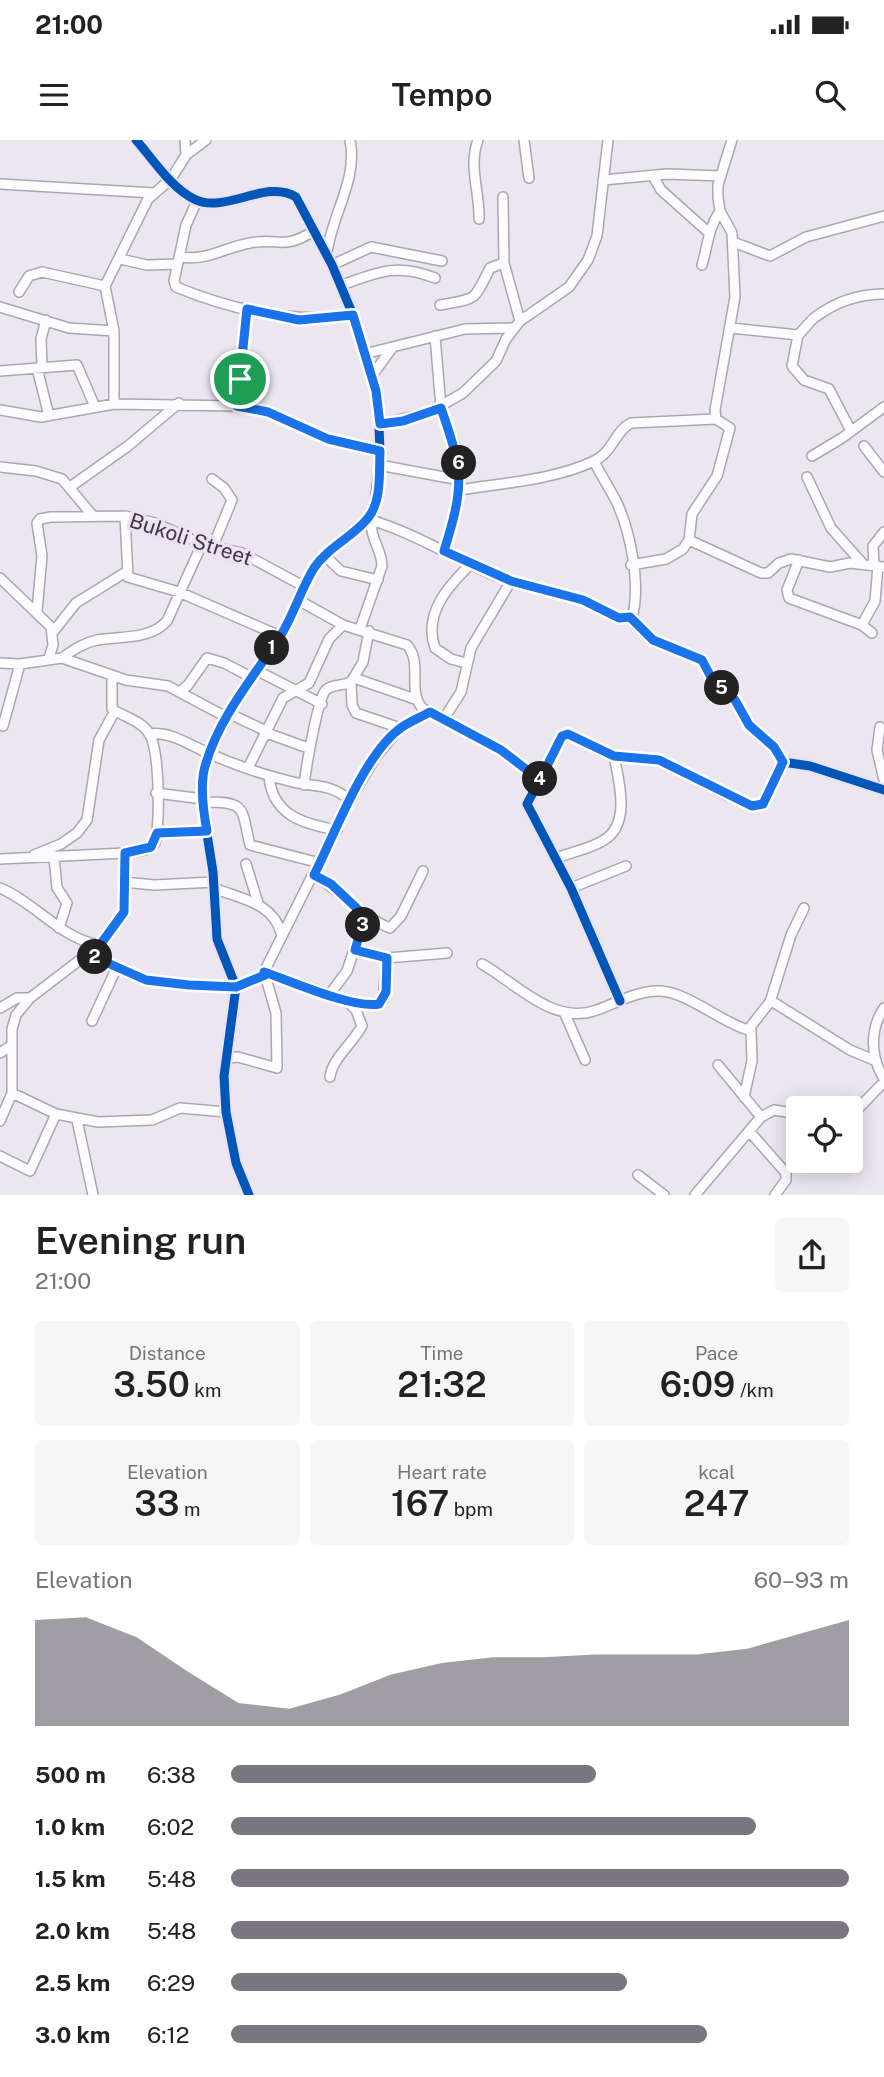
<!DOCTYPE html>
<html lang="en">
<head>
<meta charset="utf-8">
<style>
  body { margin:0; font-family:"Public Sans",sans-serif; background:#f6f6f6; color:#222; height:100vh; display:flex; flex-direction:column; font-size:26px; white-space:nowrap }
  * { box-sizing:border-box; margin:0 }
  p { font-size:23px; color:#767676 }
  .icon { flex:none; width:38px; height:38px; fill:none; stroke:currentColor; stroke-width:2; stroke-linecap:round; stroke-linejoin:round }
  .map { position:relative; height:1055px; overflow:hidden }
  .details { display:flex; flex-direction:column; background:#fff; flex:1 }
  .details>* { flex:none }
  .buttons { position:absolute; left:786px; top:956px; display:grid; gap:14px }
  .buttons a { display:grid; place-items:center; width:77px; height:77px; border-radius:7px; background:#fff; box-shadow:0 4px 18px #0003; font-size:35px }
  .pin { position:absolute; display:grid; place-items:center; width:60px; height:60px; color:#fff; margin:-30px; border:4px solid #fff; border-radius:50%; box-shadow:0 2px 7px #0007 }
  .km { position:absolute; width:35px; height:35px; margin:-18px; border-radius:50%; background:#222; color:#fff; font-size:19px; line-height:35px; text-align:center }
  .round { display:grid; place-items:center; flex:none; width:74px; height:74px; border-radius:7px; background:#f6f6f6 }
  .summary { display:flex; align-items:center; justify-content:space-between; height:119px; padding:0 35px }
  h1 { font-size:38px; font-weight:600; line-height:52px }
  .figures { display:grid; grid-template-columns:repeat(3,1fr); gap:10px; height:119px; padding:7px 35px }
  .figures div { display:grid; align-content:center; border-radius:7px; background:#f6f6f6; text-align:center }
  .figures b { font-size:35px; font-weight:600 }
  .figures small { font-size:19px; font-weight:400 }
  .figures p { font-size:19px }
  .chart { height:196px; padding:14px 35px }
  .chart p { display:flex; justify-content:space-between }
  .chart svg { width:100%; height:126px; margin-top:7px; fill:#7a757e; opacity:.7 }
  ul { padding:0 35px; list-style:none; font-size:23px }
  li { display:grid; grid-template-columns:112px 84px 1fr; align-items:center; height:52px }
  li i { height:18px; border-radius:9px; background:#7a757e }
  .status { display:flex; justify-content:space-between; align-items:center; height:49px; padding:0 35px; background:#fff; direction:ltr }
  .status svg { height:19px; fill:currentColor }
  header { display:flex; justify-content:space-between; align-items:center; height:91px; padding:0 35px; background:#fff; font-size:32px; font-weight:600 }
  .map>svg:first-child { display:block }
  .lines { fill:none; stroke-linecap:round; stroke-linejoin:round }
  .minor-casing { stroke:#aba6af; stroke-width:12 }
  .minor { stroke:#fcfbfd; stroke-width:9 }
  .cycleway-casing { stroke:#ede1f6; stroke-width:13 }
  .cycleway { stroke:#0057b8; stroke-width:9 }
  .route-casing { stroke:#fff; stroke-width:14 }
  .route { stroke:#1a73e8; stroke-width:9 }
  .labels { text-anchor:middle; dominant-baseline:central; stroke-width:7; stroke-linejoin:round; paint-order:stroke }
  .street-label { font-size:21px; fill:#3d3840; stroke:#ede1f6 }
</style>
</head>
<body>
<div class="status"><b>21:00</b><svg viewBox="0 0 49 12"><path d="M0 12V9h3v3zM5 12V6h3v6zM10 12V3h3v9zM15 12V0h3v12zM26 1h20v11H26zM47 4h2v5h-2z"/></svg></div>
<header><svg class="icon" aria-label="menu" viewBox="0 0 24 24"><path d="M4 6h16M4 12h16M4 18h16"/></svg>Tempo<svg class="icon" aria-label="search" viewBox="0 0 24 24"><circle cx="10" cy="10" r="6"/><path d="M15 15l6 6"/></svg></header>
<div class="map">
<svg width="884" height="1055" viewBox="0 0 884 1055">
  <rect width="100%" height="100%" fill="#ece6f1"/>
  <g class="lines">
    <defs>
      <path id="minor" d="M136,0C153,19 171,48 194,59C225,75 266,38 296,57L332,125L353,175L378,262L380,311L373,370L368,379L328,411L314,428L290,480L251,537L216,600L204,630V675L213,732L217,799L236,847L224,936L226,972L236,1023L249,1055
        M185,0L186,15
        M478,0C468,27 480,52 479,79
        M524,0L529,38
        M653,36L661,50L708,92
        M603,40L667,34L721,36
        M0,44L154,53
        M503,57L504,123L520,181
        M197,61L186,85L174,141L176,147C232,170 292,184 353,175
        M733,102L770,116L806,97L884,76
        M327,113C332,74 358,40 350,0
        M179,117C209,121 222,108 250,103C281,97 281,111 314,91
        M120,119L147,125L177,124
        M332,125L371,107L442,121
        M702,125C708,105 708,88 720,71
        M342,145C378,132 397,123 435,138
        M19,152L29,136L42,132L105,146
        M440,165C478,158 473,162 490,128L504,123
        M0,167L69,188L114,191
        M731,188L798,195C804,190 808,183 814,178C835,162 858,154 884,154
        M798,195L792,226L804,240L829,249L851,291
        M435,196L441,268L455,307L460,340L454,379L444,411
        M364,214L465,189L514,188
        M42,227L41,199L46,180
        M37,228L49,276
        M0,231L77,225L95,267
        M371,237L392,208
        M114,264V191L105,146L148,59L171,39L186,15L206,0
        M237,266L247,169
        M0,270L41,277L114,264L237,266L268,273L329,299L380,311
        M380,284L428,273L463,253L496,221L506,199L520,181L569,147L588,120L597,96L608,0
        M864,306L884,332
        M812,316L842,298L884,267
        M379,325L460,340
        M0,327L36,331L62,339L93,376
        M807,337L831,388L863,424
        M212,339L224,348L232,360L213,406
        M70,347L128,306L179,263
        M459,350C503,343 554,340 594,321C613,312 615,291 631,283L716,279
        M125,376L128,437L179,452L280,496
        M368,379C414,393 448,415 491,434C521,446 554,449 585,461C598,466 620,486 633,474C640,443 631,395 618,365C611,350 601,336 594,321
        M689,400L761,433H768L779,423L791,419L830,427L850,423L884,427
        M324,415L341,431L378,440
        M799,420L787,450L789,458L862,485L872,493
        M631,425L666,419L683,409L689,400L692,374L717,336L730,288L716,279L715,270L735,157L732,93L720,71L718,58V45L732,0
        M874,426L873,406L884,392
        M0,438L51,487L53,505L49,518
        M300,461L343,485L407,505C423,523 407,550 422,568L501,610L540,640
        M37,471L42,416L37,383L40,379L51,377L125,376L155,383L202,404L242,413L305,447
        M630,477L653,500L703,520L712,539L730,554L749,585L774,607L783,622
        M862,485L875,461L878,426
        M360,489L382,426C382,409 369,398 372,380
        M53,492L76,463L126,432
        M62,518C73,510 83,503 97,500C121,496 150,500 167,481L202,404
        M0,523L20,524L62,518L126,540L168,546L228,578
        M466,523L451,519L435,508C423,474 448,446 471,424
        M256,530L322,564
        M354,538L415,559
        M351,542L352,565L356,573L400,588
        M180,552L188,545L207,518L224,523L251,537
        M230,574L264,590
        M443,580L461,552L471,508L511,441
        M3,586L20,524
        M880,587L877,610L884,640
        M264,592L308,608
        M149,594C169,591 188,604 206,612C232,624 261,634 289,641C314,648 328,642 350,660
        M248,628L283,558L309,543L329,499L343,485
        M269,636C272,675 303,684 337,690
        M304,645C306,628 317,563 325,551C330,544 344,546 351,542L363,522L369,491
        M156,653L203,659
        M203,662C249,661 241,670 250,705L320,723
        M157,693L207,691
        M34,715L61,704L77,693L87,680L99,600L115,571
        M54,717L57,748L67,763L59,788
        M556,718C571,712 591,709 604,700C631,684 619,641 614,616
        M0,719L125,713L145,710L155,703C160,682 160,611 149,593C140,580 124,577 112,569V535
        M246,724L258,763
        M314,735C342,751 360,776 390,788L401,776L423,731
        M124,742L154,745L214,742
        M0,748C36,763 59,797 98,805
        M214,748C240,759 273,762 281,793
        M571,748L626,726
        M96,809L124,772L125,713
        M355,810L387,818L447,813
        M482,824C517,844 554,886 597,870C616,863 639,850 660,851C687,852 721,882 748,890L769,863L773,862L850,910L874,920
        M264,832L350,660L375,618L400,588L430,572
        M330,854L347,831L365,777
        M620,861L571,748L527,664L564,594L614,616L658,620L726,656L757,667L763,664L783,622L810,626L884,650
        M770,862L791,795L804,768
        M352,864L372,865L383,860L387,818
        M0,868L17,858H30
        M884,868C869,890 871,918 884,939
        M565,874L585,920
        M92,881L117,827
        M0,913L12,905
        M228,918L238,917L277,928L276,873L265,835
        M718,925L761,977
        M12,953L56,974L98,982L152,980L180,968L226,972
        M744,957L752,921L751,890
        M850,977L884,942
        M77,980L93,1055
        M0,981L12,953V889L16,875L30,858L81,819L92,816L146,840L189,845L236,847L265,835L264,832L347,861L356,870L362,886C353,903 332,919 330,937
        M749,991L786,1033V1040L775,1055
        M0,1016L30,1031L56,974
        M638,1035L664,1055
        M695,1055L761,977L774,970L798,974"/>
    </defs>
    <use href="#minor" class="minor-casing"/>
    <use href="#minor" class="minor"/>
    <defs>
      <path id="cycleway" d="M136,0C153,19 171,48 194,59C225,75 266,38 296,57L332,125L353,175L378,262L380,311L373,370L368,379L328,411L314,428L290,480L251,537L216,600L204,630V675L213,732L217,799L236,847L224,936L226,972L236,1023L249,1055
        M620,861L571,748L527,664L564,594L614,616L658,620L726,656L757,667L763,664L783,622L810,626L884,650"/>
    </defs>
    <use href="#cycleway" class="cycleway-casing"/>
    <use href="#cycleway" class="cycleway"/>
  </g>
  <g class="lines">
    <defs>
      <path id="route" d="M247,169L299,180L353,175L376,251L380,284L403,281L441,268C463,332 465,344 444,411L511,441L583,460L619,478L630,477L653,500L702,520L712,539L735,560L749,585L774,607L783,622L763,664L752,666L659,620L614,616L568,594L562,596L540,640L501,610L430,572C421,577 411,581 402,587C364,613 335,694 314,735L331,744L365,776L355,810L387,818L386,852L379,864C353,869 291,841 264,832L265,835L236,847L189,845L146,840L92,816L124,772L125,713L151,707L157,693L207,691C203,670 199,643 206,623C220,576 255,535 281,495C294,474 301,449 314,428C328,407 353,397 368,378C382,361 379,331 380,311L328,299L268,272L237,266Z"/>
    </defs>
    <use href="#route" class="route-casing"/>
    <use href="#route" class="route"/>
  </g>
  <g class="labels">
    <g class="street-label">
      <text transform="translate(191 399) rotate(18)">Bukoli Street</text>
    </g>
  </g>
</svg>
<div class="buttons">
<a><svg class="icon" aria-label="locate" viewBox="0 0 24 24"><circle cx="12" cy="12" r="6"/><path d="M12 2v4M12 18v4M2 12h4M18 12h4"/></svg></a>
</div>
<div class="pin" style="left:240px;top:239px;background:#1e9e55"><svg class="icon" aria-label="arrive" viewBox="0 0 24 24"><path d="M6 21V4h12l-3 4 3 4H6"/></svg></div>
<b class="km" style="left:272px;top:508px">1</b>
<b class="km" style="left:95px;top:817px">2</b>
<b class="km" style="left:363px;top:785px">3</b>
<b class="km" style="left:540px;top:639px">4</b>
<b class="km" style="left:722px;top:548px">5</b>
<b class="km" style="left:459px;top:323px">6</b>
</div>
<section class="details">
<div class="summary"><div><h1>Evening run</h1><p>21:00</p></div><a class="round"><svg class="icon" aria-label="share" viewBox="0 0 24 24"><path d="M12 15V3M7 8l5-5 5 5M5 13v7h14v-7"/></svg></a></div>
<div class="figures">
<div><p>Distance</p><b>3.50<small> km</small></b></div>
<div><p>Time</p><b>21:32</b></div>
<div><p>Pace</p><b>6:09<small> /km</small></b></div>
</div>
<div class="figures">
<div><p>Elevation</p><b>33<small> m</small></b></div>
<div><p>Heart rate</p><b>167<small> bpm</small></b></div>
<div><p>kcal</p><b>247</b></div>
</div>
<div class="chart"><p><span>Elevation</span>60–93 m</p>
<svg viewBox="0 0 160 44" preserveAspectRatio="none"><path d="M0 44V7L10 6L20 13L30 25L40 36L50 38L60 33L70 26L80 22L90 20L100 20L110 19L120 19L130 19L140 17L150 12L160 7V44z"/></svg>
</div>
<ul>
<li><b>500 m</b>6:38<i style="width:59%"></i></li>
<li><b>1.0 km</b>6:02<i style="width:85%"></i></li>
<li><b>1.5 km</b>5:48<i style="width:100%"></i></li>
<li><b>2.0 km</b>5:48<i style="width:100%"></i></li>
<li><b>2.5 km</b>6:29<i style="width:64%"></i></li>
<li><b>3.0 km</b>6:12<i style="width:77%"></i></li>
</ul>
</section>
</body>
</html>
